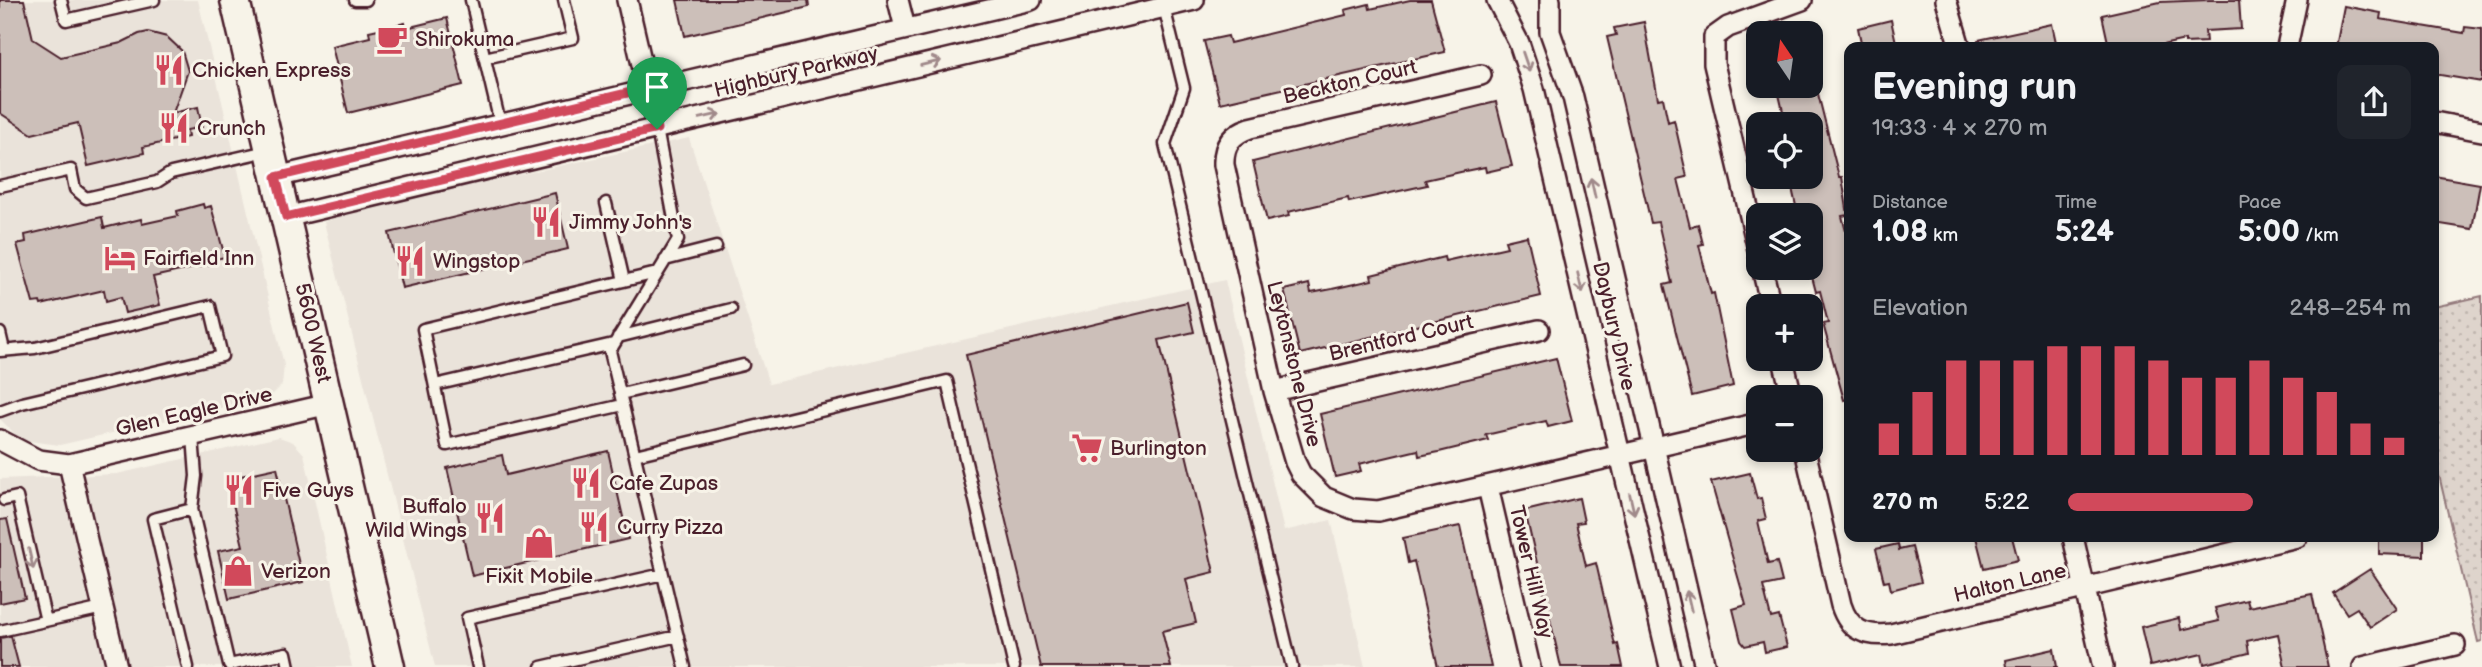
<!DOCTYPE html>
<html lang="en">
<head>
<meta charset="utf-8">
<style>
  body { margin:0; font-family:"Balsamiq Sans",sans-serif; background:#20242c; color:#f1f3f6; height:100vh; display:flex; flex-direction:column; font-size:26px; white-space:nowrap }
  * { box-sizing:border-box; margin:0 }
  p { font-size:23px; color:#9ea1a6 }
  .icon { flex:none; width:38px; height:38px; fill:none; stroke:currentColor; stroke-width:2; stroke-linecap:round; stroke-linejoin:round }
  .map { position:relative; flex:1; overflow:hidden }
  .details { position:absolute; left:1844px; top:42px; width:595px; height:500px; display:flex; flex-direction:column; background:#171b24; border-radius:14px; box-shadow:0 4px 10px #0003 }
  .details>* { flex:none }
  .needle { width:46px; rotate:347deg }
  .tools { position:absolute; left:1746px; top:21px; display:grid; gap:14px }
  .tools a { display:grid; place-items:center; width:77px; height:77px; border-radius:14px; background:#171b24; box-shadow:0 4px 10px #0003; font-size:35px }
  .pin { position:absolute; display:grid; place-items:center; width:60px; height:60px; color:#fff; margin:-72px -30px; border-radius:50% 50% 50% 0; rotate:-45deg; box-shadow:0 0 7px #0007 }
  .pin .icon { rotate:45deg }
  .round { display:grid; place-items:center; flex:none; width:74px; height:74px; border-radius:14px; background:#20242c }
  .summary { display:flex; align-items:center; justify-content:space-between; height:119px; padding:0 28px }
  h1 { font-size:38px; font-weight:700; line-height:52px }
  .metrics { display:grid; grid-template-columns:repeat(3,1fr); gap:10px; height:119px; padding:7px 28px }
  .metrics div { display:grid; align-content:center }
  .metrics b { font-size:30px; font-weight:700 }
  .metrics small { font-size:19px; font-weight:400 }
  .metrics p { font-size:19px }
  .chart { height:196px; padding:14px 28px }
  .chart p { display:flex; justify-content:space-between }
  .chart svg { width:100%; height:126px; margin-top:7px; stroke:#d1495b; stroke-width:6 }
  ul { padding:0 28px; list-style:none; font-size:23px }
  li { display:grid; grid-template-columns:112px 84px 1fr; align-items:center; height:52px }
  li i { height:18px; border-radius:9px; background:#d1495b }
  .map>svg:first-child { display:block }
  .built { fill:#eae3da }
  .grass { fill:url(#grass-dots); stroke:#947a7c; stroke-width:2 }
  .building { fill:#ccbfb9; stroke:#4a1f2b; stroke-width:2 }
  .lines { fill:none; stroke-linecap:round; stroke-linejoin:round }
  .service-casing { stroke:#4a1f2b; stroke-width:15 }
  .minor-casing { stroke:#4a1f2b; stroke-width:24 }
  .secondary-casing { stroke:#4a1f2b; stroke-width:33 }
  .service { stroke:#f7f3e8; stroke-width:10 }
  .minor { stroke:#f7f3e8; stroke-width:19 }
  .secondary { stroke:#f7f3e8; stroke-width:28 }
  .oneway { stroke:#a0898a }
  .route-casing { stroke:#fff; stroke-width:14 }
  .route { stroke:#d1495b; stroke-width:9 }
  .labels { text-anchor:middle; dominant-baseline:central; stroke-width:6; stroke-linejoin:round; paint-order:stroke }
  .poi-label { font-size:21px; fill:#4a1f2b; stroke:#f7f3e8; text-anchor:start }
  .street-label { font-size:21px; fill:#4a1f2b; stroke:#f7f3e8 }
</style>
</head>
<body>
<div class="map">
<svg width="2482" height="667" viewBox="0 0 2482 667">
  <defs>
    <pattern id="grass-dots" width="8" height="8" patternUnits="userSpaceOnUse" patternTransform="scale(1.75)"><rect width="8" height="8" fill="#ded4cc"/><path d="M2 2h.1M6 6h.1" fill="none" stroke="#c0b6af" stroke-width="1.8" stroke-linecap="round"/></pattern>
  </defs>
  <rect width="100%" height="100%" fill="#f7f3e8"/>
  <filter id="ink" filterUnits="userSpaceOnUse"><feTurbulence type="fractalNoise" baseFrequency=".0143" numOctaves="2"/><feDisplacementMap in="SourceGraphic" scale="14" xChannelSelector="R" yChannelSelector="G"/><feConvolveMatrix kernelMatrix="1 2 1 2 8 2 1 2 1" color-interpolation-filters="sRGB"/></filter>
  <g filter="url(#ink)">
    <path class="built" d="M0,0H198L284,365L282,385L271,396L60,445L21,440L0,419Z
      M689,138L769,384L1225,280L1284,531L1331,520L1365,667H435L324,222L360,209Z
      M279,437L293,442L304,454L352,667H0V479L117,474Z"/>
    <path class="grass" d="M2482,296V641L2478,642L2434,454V307Z"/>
    <path class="building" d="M0,0H24L33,39L61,57L121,43L139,34L148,32L167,37L182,51L188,71L173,113L198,107L202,127L187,130L188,137L143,147L144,153L88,166L78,123L32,134L0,113Z
      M677,0H808L809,7L685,36Z
      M1410,0H1431L1445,52L1220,103L1204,41L1228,36L1230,43L1346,15L1345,10L1369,4L1370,9Z
      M2209,0H2239L2241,29L2205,31L2206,42L2185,43V40L2153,47H2109L2102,15L2160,2Z
      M2344,6L2381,13L2380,19L2464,33L2465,27L2482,29V82L2434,74V47H2336Z
      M447,18L463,85L348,113L332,46L370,37L369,31L405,23L406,28Z
      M1891,20L1897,47H1862L1858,28Z
      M1644,22L1658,99L1663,98L1668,122L1674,120L1687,177L1678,179L1690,227L1698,224L1703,244L1699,245L1711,294L1714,293L1733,386L1692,396L1664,285L1672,283L1658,222L1651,223L1607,37L1616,35L1614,28Z
      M2052,24L2057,47H1979L1978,40Z
      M1777,86H1816L1839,177H1842L1848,215L1842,216L1850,247V399L1844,400L1823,324L1828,323L1820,291L1816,292L1811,273V215H1798L1792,188L1811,184V124H1786Z
      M1496,102L1512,166L1486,172L1485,167L1465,171L1425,180L1427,185L1349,202L1348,198L1288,212L1289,216L1267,221L1253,162Z
      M2434,176L2480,184L2472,229L2434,223Z
      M555,193L568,249L402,288L389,233Z
      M203,204L204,208L211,206L225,257L215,259L216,263L153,277L160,305L125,313L121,297L106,301L104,290L41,305L40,302L33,303L17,244L26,242L25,235L102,217L104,228L141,219L142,224L178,216L177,211Z
      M1527,236L1541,296L1300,354L1284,290L1309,284L1311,293L1332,289L1372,280L1371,275L1444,257L1445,261L1507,247L1505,241Z
      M1187,302L1194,332L1159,340L1214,572L1186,579L1196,623L1162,631L1171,667H1041L966,355Z
      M1556,358L1572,421L1548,427L1546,421L1486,435L1488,440L1439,452L1419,456L1418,450L1359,464L1361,471L1335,477L1320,414Z
      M608,451L628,539L472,576L447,468L502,455L506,475Z
      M277,468L303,582L229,599L218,551L243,546L227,479Z
      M1750,473L1757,499L1761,498L1766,519L1758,521L1768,564L1777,562L1782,582L1763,586L1771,618L1779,616L1787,647L1765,652L1763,642L1745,646L1741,641L1733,609L1746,605L1711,482Z
      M1579,498L1584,522L1576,523L1586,566L1596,563L1615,645L1618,644L1623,667H1561L1525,511Z
      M7,519L25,598L0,603V520Z
      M1460,526L1491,667H1438L1414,561L1408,563L1403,538Z
      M1976,537H2012L2018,560L1984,568Z
      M2379,537H2424V556L2379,554Z
      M1898,544L1899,550L1912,547L1921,582L1891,590L1889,581L1884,582L1876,549Z
      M2370,569L2397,609L2370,627L2357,608L2347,614L2333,593Z
      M2312,594L2328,667H2285L2278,634L2247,641L2249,653L2204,664L2202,654L2150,666L2141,627L2179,618L2181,630L2219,621L2215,608L2247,600L2249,607Z
      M11,636L19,667H0V638Z
      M2054,649L2057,667H2007L2006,660Z"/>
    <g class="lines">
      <defs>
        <path id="service" d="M61,0L66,20L154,0
          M355,0H366
          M471,0L500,123
          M1164,7L1184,88L1165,144L1292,667
          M485,58L573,38L564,0
          M657,129L678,240L610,351L685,667
          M0,186L71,170L75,189L86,198L157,182L171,173L267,151
          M606,203L624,281
          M665,260L716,247
          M0,333L4,350
          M618,337L731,309
          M0,351L35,348L210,306L222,356L22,403L0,411
          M435,385L613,344
          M621,394L743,365
          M623,405L447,445L423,329L657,273
          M193,436L196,476L192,509L229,665L286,653L289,667
          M635,455L947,381L1014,667
          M4,500L17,497L46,621
          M0,631L103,608
          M188,667L153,519L192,509
          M478,667L467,618L663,574
          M541,667L678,636"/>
        <path id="minor" d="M627,0L657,129
          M898,0L905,28
          M1497,0L1519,43L1534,89L1670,667
          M1550,0V32L1573,97L1705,667
          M1946,0L1960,47
          M2287,47L2297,0
          M1481,75L1250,128C1232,134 1223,145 1224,165L1274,391L1295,462L1301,474L1324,497L1353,509L1378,511L1759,423
          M2434,122L2482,131
          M276,177L1031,0
          M286,217L1194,0
          M1759,254L1714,64V37L1728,27L1802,0
          M1762,268L1771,306
          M1783,359L1792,397
          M1274,391L1539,330
          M0,440L38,460L69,464L329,404
          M1805,450L1841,605C1849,630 1865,637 1891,634L2297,537
          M69,464L117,667
          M1488,487L1530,667
          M2073,537L2103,667
          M2363,667L2455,645"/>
        <path id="secondary" d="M235,0L390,667"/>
      </defs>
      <use href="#service" class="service-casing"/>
      <use href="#minor" class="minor-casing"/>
      <use href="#secondary" class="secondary-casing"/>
      <use href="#service" class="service"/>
      <use href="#minor" class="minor"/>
      <use href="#secondary" class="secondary"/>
    </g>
    <defs><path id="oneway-shaft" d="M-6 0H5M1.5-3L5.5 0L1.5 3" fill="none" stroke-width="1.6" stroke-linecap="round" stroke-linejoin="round" transform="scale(1.75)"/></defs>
    <g class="oneway">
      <use href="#oneway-shaft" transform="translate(1526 62) rotate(71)"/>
      <use href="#oneway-shaft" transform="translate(931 63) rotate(-13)"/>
      <use href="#oneway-shaft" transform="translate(710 116) rotate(-13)"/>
      <use href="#oneway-shaft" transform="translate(1593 188) rotate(-103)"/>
      <use href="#oneway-shaft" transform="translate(1580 283) rotate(77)"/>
      <use href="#oneway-shaft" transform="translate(1632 504) rotate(77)"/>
      <use href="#oneway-shaft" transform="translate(31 559) rotate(77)"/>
      <use href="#oneway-shaft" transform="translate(1689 601) rotate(-103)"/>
    </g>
  </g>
  <g class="lines" filter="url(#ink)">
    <defs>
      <path id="route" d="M648,88L657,129L286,217L276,177Z"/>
    </defs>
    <use href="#route" class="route-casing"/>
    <use href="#route" class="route"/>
  </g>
  <defs>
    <symbol id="cafe-bare" viewBox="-9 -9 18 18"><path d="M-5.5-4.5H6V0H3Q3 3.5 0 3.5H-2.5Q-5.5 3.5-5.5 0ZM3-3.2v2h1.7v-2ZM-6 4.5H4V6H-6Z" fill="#d1495b" stroke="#f7f3e8" stroke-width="2.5" paint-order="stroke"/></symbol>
    <symbol id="restaurant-bare" viewBox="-9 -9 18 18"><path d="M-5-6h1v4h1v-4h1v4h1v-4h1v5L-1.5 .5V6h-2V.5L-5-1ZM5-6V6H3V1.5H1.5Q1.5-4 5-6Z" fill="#d1495b" stroke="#f7f3e8" stroke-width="2.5" paint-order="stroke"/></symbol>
    <symbol id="hotel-bare" viewBox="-9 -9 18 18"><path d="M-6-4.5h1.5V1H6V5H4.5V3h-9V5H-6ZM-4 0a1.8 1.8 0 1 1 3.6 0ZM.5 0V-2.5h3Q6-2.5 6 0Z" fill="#d1495b" stroke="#f7f3e8" stroke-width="2.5" paint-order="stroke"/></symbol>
    <symbol id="supermarket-bare" viewBox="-9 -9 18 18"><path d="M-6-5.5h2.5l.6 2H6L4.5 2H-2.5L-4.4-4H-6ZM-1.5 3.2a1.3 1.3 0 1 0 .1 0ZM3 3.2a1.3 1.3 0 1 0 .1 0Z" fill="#d1495b" stroke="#f7f3e8" stroke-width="2.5" paint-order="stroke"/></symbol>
    <symbol id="shop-bare" viewBox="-9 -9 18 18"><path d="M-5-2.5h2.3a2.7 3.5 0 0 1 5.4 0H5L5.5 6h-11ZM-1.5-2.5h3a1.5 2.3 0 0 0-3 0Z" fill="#d1495b" stroke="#f7f3e8" stroke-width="2.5" paint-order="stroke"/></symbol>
  </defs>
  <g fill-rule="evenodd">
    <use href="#cafe-bare" x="370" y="17" width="44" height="44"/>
    <use href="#restaurant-bare" x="147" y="48" width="44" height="44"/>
    <use href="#restaurant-bare" x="152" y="106" width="44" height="44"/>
    <use href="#restaurant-bare" x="524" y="200" width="44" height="44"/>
    <use href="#hotel-bare" x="98" y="236" width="44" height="44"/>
    <use href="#restaurant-bare" x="388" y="239" width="44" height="44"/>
    <use href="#supermarket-bare" x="1065" y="426" width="44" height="44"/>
    <use href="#restaurant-bare" x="564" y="461" width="44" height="44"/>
    <use href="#restaurant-bare" x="217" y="468" width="44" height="44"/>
    <use href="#restaurant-bare" x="468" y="496" width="44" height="44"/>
    <use href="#restaurant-bare" x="572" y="505" width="44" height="44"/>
    <use href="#shop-bare" x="517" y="521" width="44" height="44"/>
    <use href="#shop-bare" x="216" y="549" width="44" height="44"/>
  </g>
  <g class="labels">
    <g class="poi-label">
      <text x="415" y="39">Shirokuma</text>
      <text x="192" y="70">Chicken Express</text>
      <text x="197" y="128">Crunch</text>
      <text x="569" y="222">Jimmy John's</text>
      <text x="143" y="258">Fairfield Inn</text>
      <text x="433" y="261">Wingstop</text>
      <text x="1110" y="448">Burlington</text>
      <text x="609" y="483">Cafe Zupas</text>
      <text x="262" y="490">Five Guys</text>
      <text x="467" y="506" text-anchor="end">Buffalo<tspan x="467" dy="24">Wild Wings</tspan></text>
      <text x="617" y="527">Curry Pizza</text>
      <text x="261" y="571">Verizon</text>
      <text x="539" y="576" text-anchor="middle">Fixit Mobile</text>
    </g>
    <g class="street-label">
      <text transform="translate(796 72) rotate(-13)">Highbury Parkway</text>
      <text transform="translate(1350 82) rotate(-13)">Beckton Court</text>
      <text transform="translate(1614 326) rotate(77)">Daybury Drive</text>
      <text transform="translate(313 333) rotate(77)">5600 West</text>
      <text transform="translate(1401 338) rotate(-13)">Brentford Court</text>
      <text transform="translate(1294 364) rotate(76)">Leytonstone Drive</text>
      <text transform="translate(194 412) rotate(-13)">Glen Eagle Drive</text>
      <text transform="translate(1531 572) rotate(77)">Tower Hill Way</text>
      <text transform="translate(2010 583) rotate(-13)">Halton Lane</text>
    </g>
  </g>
</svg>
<div class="tools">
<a><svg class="needle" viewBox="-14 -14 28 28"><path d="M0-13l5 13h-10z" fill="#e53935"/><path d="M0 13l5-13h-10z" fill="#9ea1a6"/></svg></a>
<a><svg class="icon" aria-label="locate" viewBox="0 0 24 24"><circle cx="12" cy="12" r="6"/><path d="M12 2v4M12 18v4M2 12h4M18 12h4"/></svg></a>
<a><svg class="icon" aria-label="layers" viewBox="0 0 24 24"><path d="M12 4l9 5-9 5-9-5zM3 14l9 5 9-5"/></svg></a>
<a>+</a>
<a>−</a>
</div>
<div class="pin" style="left:657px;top:129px;background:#1e9e55"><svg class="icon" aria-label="arrive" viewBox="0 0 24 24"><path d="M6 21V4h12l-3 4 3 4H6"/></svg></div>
<section class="details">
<div class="summary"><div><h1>Evening run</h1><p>19:33 · 4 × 270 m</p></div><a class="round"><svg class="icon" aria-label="share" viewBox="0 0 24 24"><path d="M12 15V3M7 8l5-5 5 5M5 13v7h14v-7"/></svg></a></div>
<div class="metrics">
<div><p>Distance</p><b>1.08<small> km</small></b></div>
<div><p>Time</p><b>5:24</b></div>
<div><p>Pace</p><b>5:00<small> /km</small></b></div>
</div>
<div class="chart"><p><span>Elevation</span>248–254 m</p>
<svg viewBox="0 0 160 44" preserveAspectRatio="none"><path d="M5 44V33M15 44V22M25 44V11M35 44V11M45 44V11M55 44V6M65 44V6M75 44V6M85 44V11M95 44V17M105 44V17M115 44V11M125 44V17M135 44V22M145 44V33M155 44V38"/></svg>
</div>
<ul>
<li><b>270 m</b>5:22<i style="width:54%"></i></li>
</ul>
</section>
</div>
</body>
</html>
